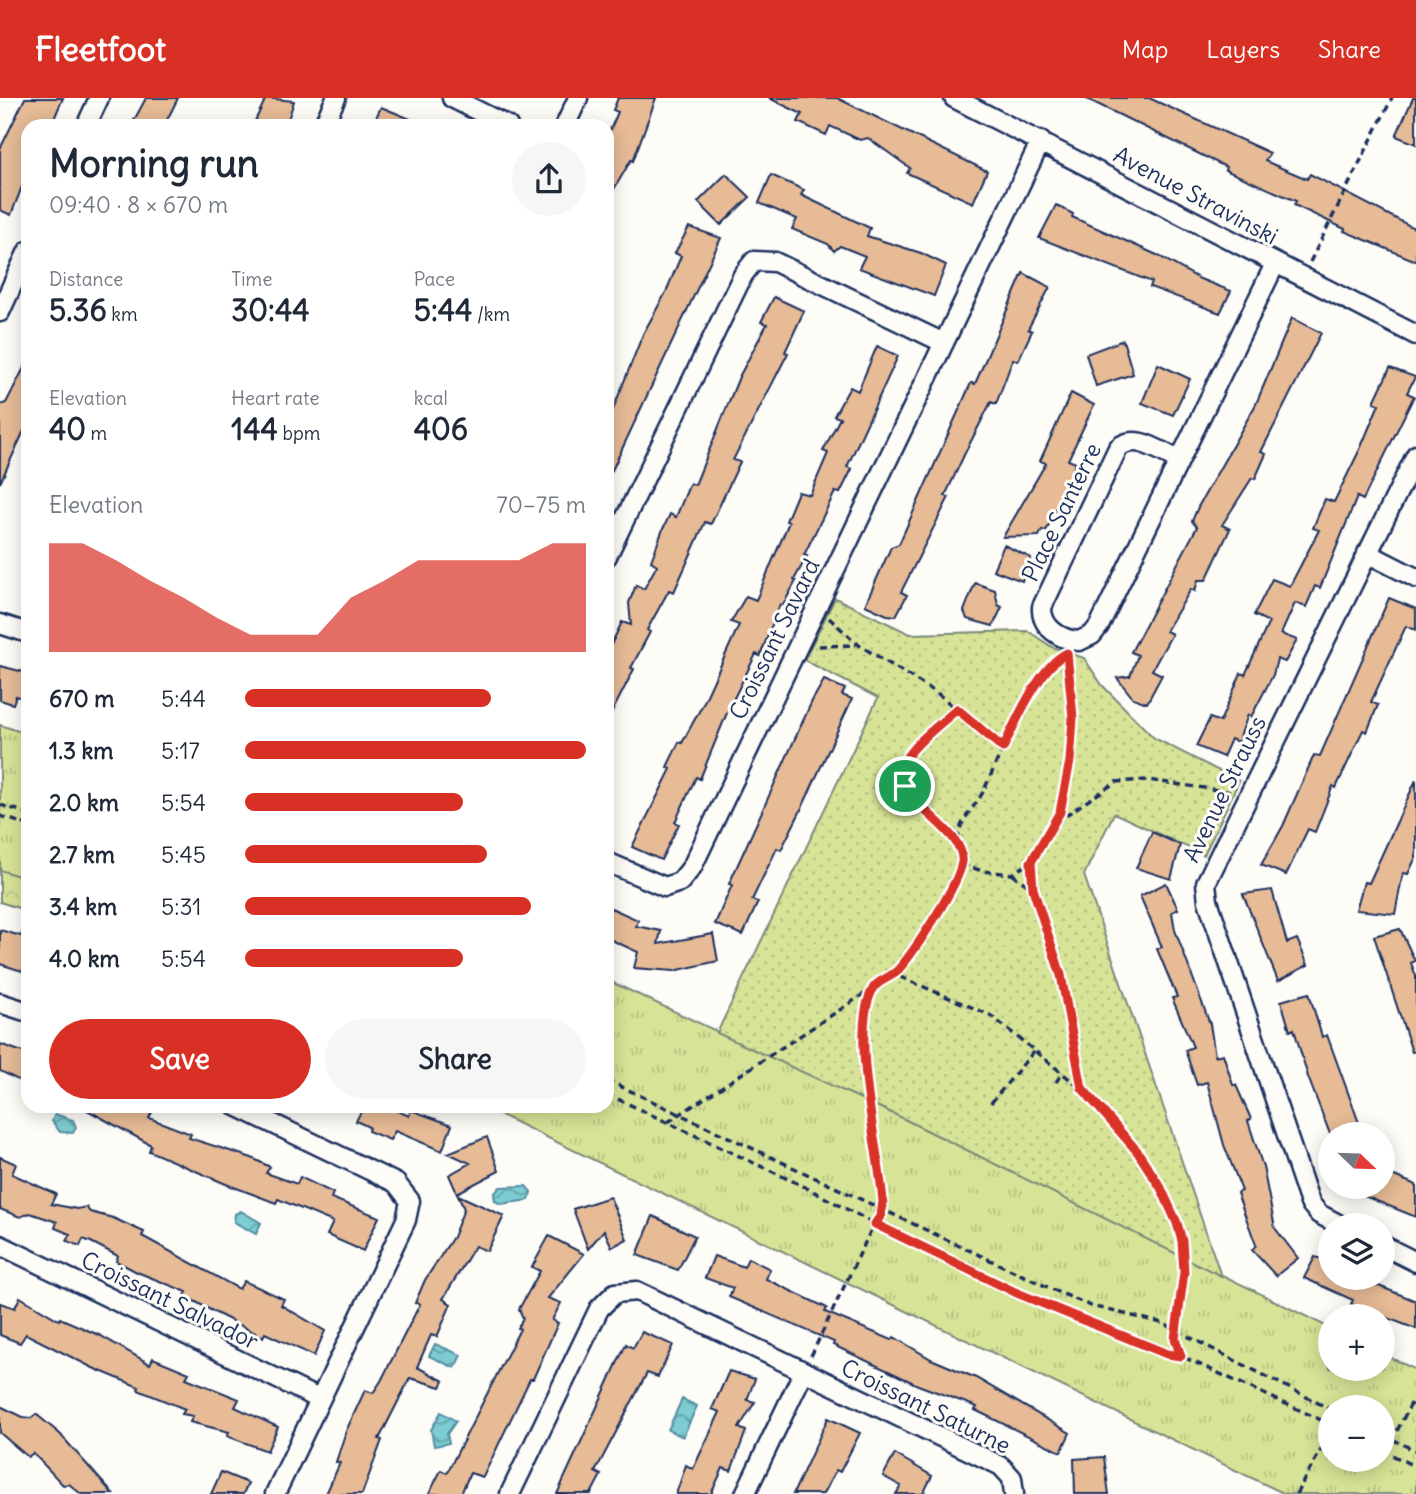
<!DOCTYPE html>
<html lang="en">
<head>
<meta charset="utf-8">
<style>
  body { margin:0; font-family:Delius,sans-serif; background:#f6f6f7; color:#1f2937; height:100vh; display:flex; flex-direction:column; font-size:26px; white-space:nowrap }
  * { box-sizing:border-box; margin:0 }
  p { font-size:23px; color:#747a83 }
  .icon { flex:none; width:38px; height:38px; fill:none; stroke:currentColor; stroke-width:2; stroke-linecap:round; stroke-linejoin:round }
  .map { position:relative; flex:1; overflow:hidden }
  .side { position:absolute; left:21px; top:21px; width:593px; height:994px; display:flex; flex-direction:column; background:#fff; border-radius:21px; box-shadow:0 4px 18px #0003 }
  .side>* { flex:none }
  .needle { width:46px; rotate:113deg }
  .tools { position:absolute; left:1318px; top:1024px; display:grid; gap:14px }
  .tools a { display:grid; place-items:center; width:77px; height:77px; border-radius:50%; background:#fff; box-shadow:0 4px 18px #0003; font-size:35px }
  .pin { position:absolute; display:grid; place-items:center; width:60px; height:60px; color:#fff; margin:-30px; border:4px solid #fff; border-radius:50%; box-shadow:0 2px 7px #0007 }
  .round { display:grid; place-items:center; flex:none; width:74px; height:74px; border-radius:37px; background:#f6f6f7 }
  .overview { display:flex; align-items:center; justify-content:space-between; height:119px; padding:0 28px }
  h1 { font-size:38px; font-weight:700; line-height:52px }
  .figures { display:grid; grid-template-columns:repeat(3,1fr); gap:10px; height:119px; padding:7px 28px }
  .figures div { display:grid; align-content:center }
  .figures b { font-size:30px; font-weight:700 }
  .figures small { font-size:19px; font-weight:400 }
  .figures p { font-size:19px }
  .chart { height:196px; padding:14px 28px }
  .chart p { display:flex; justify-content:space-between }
  .chart svg { width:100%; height:126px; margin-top:7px; fill:#d93025; opacity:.7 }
  .cta { display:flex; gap:14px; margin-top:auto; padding:14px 28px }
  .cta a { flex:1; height:80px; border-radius:42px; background:#d93025; color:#fff; font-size:28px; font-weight:700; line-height:80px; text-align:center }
  .cta a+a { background:#f6f6f7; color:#1f2937 }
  ul { padding:0 28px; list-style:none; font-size:23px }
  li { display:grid; grid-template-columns:112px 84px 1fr; align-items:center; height:52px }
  li i { height:18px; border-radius:9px; background:#d93025 }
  header { display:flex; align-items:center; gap:42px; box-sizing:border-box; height:98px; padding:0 35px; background:#d93025; color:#fff }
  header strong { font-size:33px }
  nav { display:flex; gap:38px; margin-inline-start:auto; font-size:24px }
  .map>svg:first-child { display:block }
  .grass { fill:url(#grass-tufts); stroke:#79897a; stroke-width:2; fill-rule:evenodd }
  .forest { fill:url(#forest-crowns); stroke:#79897a; stroke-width:2 }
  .park { fill:url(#park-dots); stroke:#79897a; stroke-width:2 }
  .water { fill:url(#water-waves); stroke:#558da3; stroke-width:2 }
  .building { fill:#e6bb96; stroke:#1b2f5e; stroke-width:2 }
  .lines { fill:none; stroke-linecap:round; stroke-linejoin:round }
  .street-casing { stroke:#1b2f5e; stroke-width:23 }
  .path { stroke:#1b2f5e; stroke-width:3.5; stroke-dasharray:7 5; stroke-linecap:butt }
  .street { stroke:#fdfcf7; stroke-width:18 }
  .route-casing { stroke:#fff; stroke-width:14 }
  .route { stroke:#d93025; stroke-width:9 }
  .labels { text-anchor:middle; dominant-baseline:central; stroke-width:6; stroke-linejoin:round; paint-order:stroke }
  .street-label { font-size:23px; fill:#1b2f5e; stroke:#fdfcf7 }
</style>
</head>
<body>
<header>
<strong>Fleetfoot</strong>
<nav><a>Map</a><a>Layers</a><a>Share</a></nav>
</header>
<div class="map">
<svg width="1416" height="1396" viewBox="0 0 1416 1396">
  <defs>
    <pattern id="grass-tufts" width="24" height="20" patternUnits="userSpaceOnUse" patternTransform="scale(1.75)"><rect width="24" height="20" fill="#d7e396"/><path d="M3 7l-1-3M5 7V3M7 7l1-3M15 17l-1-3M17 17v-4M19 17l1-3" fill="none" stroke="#b8c384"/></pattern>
    <pattern id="forest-crowns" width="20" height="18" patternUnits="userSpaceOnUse" patternTransform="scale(1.75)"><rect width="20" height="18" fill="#d7e396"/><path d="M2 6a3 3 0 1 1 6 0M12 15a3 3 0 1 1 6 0" fill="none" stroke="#b8c384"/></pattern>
    <pattern id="park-dots" width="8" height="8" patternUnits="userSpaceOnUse" patternTransform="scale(1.75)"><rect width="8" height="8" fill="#d7e396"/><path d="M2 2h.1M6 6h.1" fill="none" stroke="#b8c384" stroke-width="1.8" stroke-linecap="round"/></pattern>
    <pattern id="water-waves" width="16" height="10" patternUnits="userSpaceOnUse" patternTransform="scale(1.75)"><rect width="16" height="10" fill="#7bccd1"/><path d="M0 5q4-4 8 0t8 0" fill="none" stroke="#64a6ad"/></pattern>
  </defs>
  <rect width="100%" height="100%" fill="#fdfcf7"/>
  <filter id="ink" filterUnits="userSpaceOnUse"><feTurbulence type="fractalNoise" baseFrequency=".0143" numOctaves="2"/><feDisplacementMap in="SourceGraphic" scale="14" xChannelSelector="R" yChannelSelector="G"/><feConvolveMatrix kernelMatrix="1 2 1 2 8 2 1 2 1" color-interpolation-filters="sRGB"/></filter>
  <g filter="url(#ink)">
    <path class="grass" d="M0,627L28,636V813L0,804Z
      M607,882L894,1016L1330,1230V1270H1382L1383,1256L1416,1272V1396H1285L482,1008H607ZM1330,1309H1382V1362H1330Z"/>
    <path class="forest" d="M0,772L28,781V813L0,804Z"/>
    <path class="park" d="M835,500L910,536L1028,533L1052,549L1084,560L1102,587L1154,640L1239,683L1204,757L1114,715L1084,777L1221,1178L894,1016L717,935L878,600L804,562Z"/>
    <path class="water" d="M55,1016L73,1022L76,1029L73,1035L60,1034L52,1023Z
      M526,1088L531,1094L529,1102L501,1106L495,1103L494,1096L500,1089Z
      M241,1113L261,1125L256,1136L234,1124L235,1116Z
      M435,1246L461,1257L455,1270L429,1258Z
      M682,1301L697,1308L683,1339L668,1332Z
      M441,1314L456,1323L447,1336L449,1345L434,1348L431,1332Z"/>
    <path class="building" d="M25,0H63L51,28H28V73L11,117L0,112V51Z
      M146,0H178L164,28H131Z
      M266,0L294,3L286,28L255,23Z
      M618,0H656L633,63L631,62L607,103V39L618,14L613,12Z
      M769,0H837L987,73L973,105L907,75L910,70L868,40L860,42L830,28L826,37L798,24L802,16Z
      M1085,0H1149L1270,55L1265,63L1307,81L1310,76L1416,131V163L1344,133L1345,131L1294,107L1296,103L1225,72L1226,69Z
      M1413,0H1416V46L1396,38Z
      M381,9L425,27V28H372Z
      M726,76L750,99L721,127L698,104Z
      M771,77L804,92L801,97L870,130L867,138L921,155L946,167L934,198L859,170L865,158L840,148L834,153L828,146L792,131L797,121L759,105Z
      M1056,107L1073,116L1072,119L1157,157L1200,181L1231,193L1220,215L1150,189L1152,184L1039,140Z
      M689,129L721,140L607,383V318L610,319L643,236L666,194L681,158L675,155Z
      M1023,175L1050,189L1028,231L1032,233L1018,263L1013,261L996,306L991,304L965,355L945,398L949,399L901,494L907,497L896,518L887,517L865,507L891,449L899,446L971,285L975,286Z
      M774,199L804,213L785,254L788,255L733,362L740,364L711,426L705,424L674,494L669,492L647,532L650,534L631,570L634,571L607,624V555L622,524L631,527L629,505L636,487L644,491L657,467L651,463L663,431L670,416L676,419L690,385L695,387L739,279L767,226L761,224Z
      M1292,220L1321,235L1261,354L1266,356L1255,381L1252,380L1222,427L1230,431L1206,482H1198L1195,493L1191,491L1166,533L1172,536L1152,572L1162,577L1147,605L1133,600L1117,580L1130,578L1138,557L1131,554L1197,429L1192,423L1198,409L1256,306Z
      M1123,242L1133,276L1096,288L1086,256Z
      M877,248L898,258L847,369L852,371L840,395L835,394L804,457L807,458L794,482L796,483L783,507L780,506L760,558L756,556L729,610L700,681L696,679L675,724L679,726L661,762L632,749L671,671L667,669L679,644L682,645L703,606L719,571L739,527L731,524L746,498L756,502L789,424L786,423L798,394L810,397L828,355L823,353L840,320L834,318L850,289L858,293Z
      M28,262V324L0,385V307L6,305Z
      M1158,266L1190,281L1173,317L1142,305Z
      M1390,270L1415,279L1407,295L1414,298L1363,402L1357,399L1320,490L1315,488L1306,509L1295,505L1281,536L1297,542L1285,564L1277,561L1273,577L1251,619L1248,617L1238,644L1231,641L1223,659L1196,648L1210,620L1220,624L1241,575L1245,577L1269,524L1254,517L1272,481L1290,488L1319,432L1313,430L1325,401L1334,404L1361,349L1379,306L1374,304Z
      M1071,295L1094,307L1068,362L1076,365L1068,386L1046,433L1042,432L1039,438L1003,439L1046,365L1040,363Z
      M1004,447L1031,460L1022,483L993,472Z
      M975,485L995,492L998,507L1002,509L993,528L967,521L964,513Z
      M1389,500L1416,511V532L1406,528L1371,604L1378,607L1367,634L1363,632L1336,690L1333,688L1315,734L1308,731L1286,777L1261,767L1283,728L1314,657L1320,658Z
      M0,568L28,575V602L16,598L13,606L0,602Z
      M824,582L845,591L842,597L852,601L802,710L781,752L777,750L752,802L758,804L743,837L715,826L732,787L729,786L812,603Z
      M1416,682V759L1408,776L1403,775L1395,816L1356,812L1364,784L1369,785Z
      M1152,734L1180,747L1171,781L1136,770Z
      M1166,785L1178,811L1172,814L1175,832L1210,926L1215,958L1223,956L1233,987H1236L1251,1021L1248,1023L1263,1069L1275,1130L1298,1160L1276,1178L1252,1152L1256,1147L1237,1095L1242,1093L1224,1047L1207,984L1197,987L1185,952L1193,949L1172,900L1177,899L1157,851L1162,849L1140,798Z
      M1272,792L1287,845L1297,841L1308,867L1278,883L1243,796Z
      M611,810L638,822L636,828L661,833L658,846L713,836L718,863L674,873L634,870L638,854L607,840V818Z
      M24,830L28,831V875L0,866V832L21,838Z
      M1400,831L1415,863L1411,865L1416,878V953L1412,954L1374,838Z
      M1309,895L1322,939L1327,937L1363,1036H1330L1308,979L1294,931L1290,933L1281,903Z
      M0,946L28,956V987L0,973Z
      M80,1008H155L149,1020L191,1036L189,1040L252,1060L270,1069L266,1075L297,1086L300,1079L333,1095L331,1100L379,1119L363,1153L327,1137L333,1124L278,1101L276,1105L226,1086L149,1053L151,1047Z
      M364,1008H386L409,1018L411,1012L452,1027L442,1053L395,1033L390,1042L368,1033L369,1029L356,1023Z
      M487,1039L499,1073L457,1095L449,1077L470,1065L448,1055Z
      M0,1059L16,1066L12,1076L56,1096L51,1106L77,1111L86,1109L90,1114L113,1120L144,1134L142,1138L239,1191L244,1183L284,1201L281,1207L325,1233L314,1258L265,1235L263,1239L216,1215L185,1198L187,1194L137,1174L116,1163L118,1158L91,1144L83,1141L80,1148L67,1143L70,1136L55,1130L57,1124L30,1115L20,1119L0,1111Z
      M1382,1073L1416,1087V1119L1342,1089L1382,1088Z
      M458,1097L504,1118L487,1153L475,1148L443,1201L451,1206L437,1239L431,1237L417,1269L444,1283L441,1289L410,1280L379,1341L382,1342L362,1396H326L340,1365L336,1364L346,1333L365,1292L373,1295L381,1283L420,1206L415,1205L425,1182L453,1139L464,1111Z
      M610,1099L627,1141L612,1149L604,1132L588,1151L573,1111Z
      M653,1118L695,1138L678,1172L637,1157Z
      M549,1138L584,1156L548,1200L561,1205L552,1222L558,1225L533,1281H530L483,1379L470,1375L461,1396H429L441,1372L447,1375L520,1231L518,1230L523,1220L519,1211L540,1173L532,1169Z
      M714,1158L744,1169L748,1160L770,1171L766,1181L827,1210L825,1214L892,1242L894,1239L931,1261L976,1280L1070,1335L1061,1354L975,1312L977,1309L918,1287L833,1247L834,1244L729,1199L733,1190L705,1180Z
      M1315,1159L1330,1163V1180H1359L1416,1203V1231L1351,1206L1353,1202L1304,1180Z
      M20,1199L59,1222L60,1220L101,1238L150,1266L153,1260L189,1275L186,1280L239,1301L235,1309L278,1329L267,1353L227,1338L229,1334L190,1324L193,1318L182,1316L185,1311L138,1292L139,1289L93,1270L26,1236L20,1245L0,1237V1205L15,1210Z
      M642,1234L673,1247L658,1279L647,1275L595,1374L601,1377L591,1396H557L626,1246L633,1250Z
      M729,1273L755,1281L747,1302L755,1304L739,1330L746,1333L731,1373L723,1370L711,1396H676L686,1367L693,1371L720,1314L712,1311Z
      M0,1308L23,1319L31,1320L36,1316L60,1336L113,1396H81L69,1386L63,1387L33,1355L28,1359L0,1335Z
      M828,1320L860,1335L840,1374L836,1372L823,1396H793Z
      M895,1356L932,1378L923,1396H896L901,1388L883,1378Z
      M1104,1359L1109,1396H1075L1074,1361Z
      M221,1374L248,1385L243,1396H211Z"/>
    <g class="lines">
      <defs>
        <path id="street" d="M452,0L508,28
          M954,0L1416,237
          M86,28L99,0
          M323,28L336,0
          M565,28L578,0
          M0,214L28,153
          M1179,362C1160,354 1136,334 1118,350L1042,509C1041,529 1060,542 1079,543L1092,537L1099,528L1275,166
          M1367,455L1416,480
          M607,458L743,177L754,163L775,164L944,245
          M0,526L28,535
          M607,764L665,789L680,784L692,769L1041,43
          M0,905L28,914
          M236,1008L396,1085L410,1103L406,1122L275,1396
          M1340,1127L1319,1116L1310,1105L1208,803L1206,785L1416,357
          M0,1147L319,1301
          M1382,1147L1416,1164
          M510,1396L599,1211L615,1195L637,1193L1001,1368L1012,1380L1014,1396
          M745,1396L803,1275"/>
      </defs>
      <use href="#street" class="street-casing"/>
      <path class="path" d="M1310,164L1392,0
        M829,520L859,547L937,595L1003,650
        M819,548L856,547
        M957,611L911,654L906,661L902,678L913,699L957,746
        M0,707L28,715
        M0,718L28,727
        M1052,732C1075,677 1075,617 1068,559
        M1031,765L1036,804L1063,887L1081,989
        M962,766L982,773L1012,776L1031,764L1063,719L1116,684L1148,682L1231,694
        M1012,776L1033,791
        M892,878L914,850L957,778C965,759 954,748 960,731C965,717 976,707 983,694C1003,653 1025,587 1061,558
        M607,982L1056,1193L1091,1208L1162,1225L1330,1311
        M1056,984L1063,974
        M607,996L803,1088L892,1135L1017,1195L1167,1256L1181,1258L1330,1326
        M991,1005L1034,953
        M668,1024L890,879L898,878L990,917L1082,991L1137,1053L1161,1090L1182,1143L1184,1174L1175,1241L1181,1258
        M811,1258L882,1109C886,1089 878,1065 874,1045C866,1000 856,933 875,890
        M1382,1336L1416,1353
        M1382,1352L1416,1369
        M1386,1354L1416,1296
        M1296,1396L1330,1336"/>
      <use href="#street" class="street"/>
    </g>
  </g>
  <g class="lines" filter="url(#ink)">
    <defs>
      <path id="route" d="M1067,555L1073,620L1070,663L1060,714L1031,764L1033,791L1061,877L1082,990L1137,1053L1161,1090L1177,1125L1182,1143L1184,1174L1175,1241L1181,1258L1167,1256L1017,1195L875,1126L881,1117L883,1104C880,1058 847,925 875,888C880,882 891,879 897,873C913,856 959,786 962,764C966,727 880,700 907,659C919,641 941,626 957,611L1003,650C1016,623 1040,568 1067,555Z"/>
    </defs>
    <use href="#route" class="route-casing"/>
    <use href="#route" class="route"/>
  </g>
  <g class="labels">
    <g class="street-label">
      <text transform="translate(1196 97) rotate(28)">Avenue Stravinski</text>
      <text transform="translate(1061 414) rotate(-64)">Place Santerre</text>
      <text transform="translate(774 541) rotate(-64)">Croissant Savard</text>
      <text transform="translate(1224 691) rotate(-64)">Avenue Strauss</text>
      <text transform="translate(170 1202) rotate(26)">Croissant Salvador</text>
      <text transform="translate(926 1308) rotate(26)">Croissant Saturne</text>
    </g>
  </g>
</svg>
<div class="tools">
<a><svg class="needle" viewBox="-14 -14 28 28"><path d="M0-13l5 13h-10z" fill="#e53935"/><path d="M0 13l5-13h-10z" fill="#747a83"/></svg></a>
<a><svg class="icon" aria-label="layers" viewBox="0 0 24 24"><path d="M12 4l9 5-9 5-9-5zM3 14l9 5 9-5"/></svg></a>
<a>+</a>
<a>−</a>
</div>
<div class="pin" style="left:905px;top:688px;background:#1e9e55"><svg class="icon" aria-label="arrive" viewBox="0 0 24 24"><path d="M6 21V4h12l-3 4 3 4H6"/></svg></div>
<section class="side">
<div class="overview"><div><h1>Morning run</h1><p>09:40 · 8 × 670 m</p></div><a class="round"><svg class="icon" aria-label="share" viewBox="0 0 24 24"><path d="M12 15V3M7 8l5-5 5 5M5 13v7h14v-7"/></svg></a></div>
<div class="figures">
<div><p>Distance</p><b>5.36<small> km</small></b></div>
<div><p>Time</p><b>30:44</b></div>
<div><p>Pace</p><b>5:44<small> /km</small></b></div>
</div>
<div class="figures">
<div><p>Elevation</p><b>40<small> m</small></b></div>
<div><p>Heart rate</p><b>144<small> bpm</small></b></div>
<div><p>kcal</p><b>406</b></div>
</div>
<div class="chart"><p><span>Elevation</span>70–75 m</p>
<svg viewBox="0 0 160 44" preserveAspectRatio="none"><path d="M0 44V6L10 6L20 12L30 19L40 25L50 32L60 38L70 38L80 38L90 25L100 19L110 12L120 12L130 12L140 12L150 6L160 6V44z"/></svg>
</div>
<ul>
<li><b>670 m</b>5:44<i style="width:72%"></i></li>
<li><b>1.3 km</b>5:17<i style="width:100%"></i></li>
<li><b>2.0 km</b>5:54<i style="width:64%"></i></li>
<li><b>2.7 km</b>5:45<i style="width:71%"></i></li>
<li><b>3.4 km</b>5:31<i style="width:84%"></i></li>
<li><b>4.0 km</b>5:54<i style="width:64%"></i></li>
</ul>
<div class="cta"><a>Save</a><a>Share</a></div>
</section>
</div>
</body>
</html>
